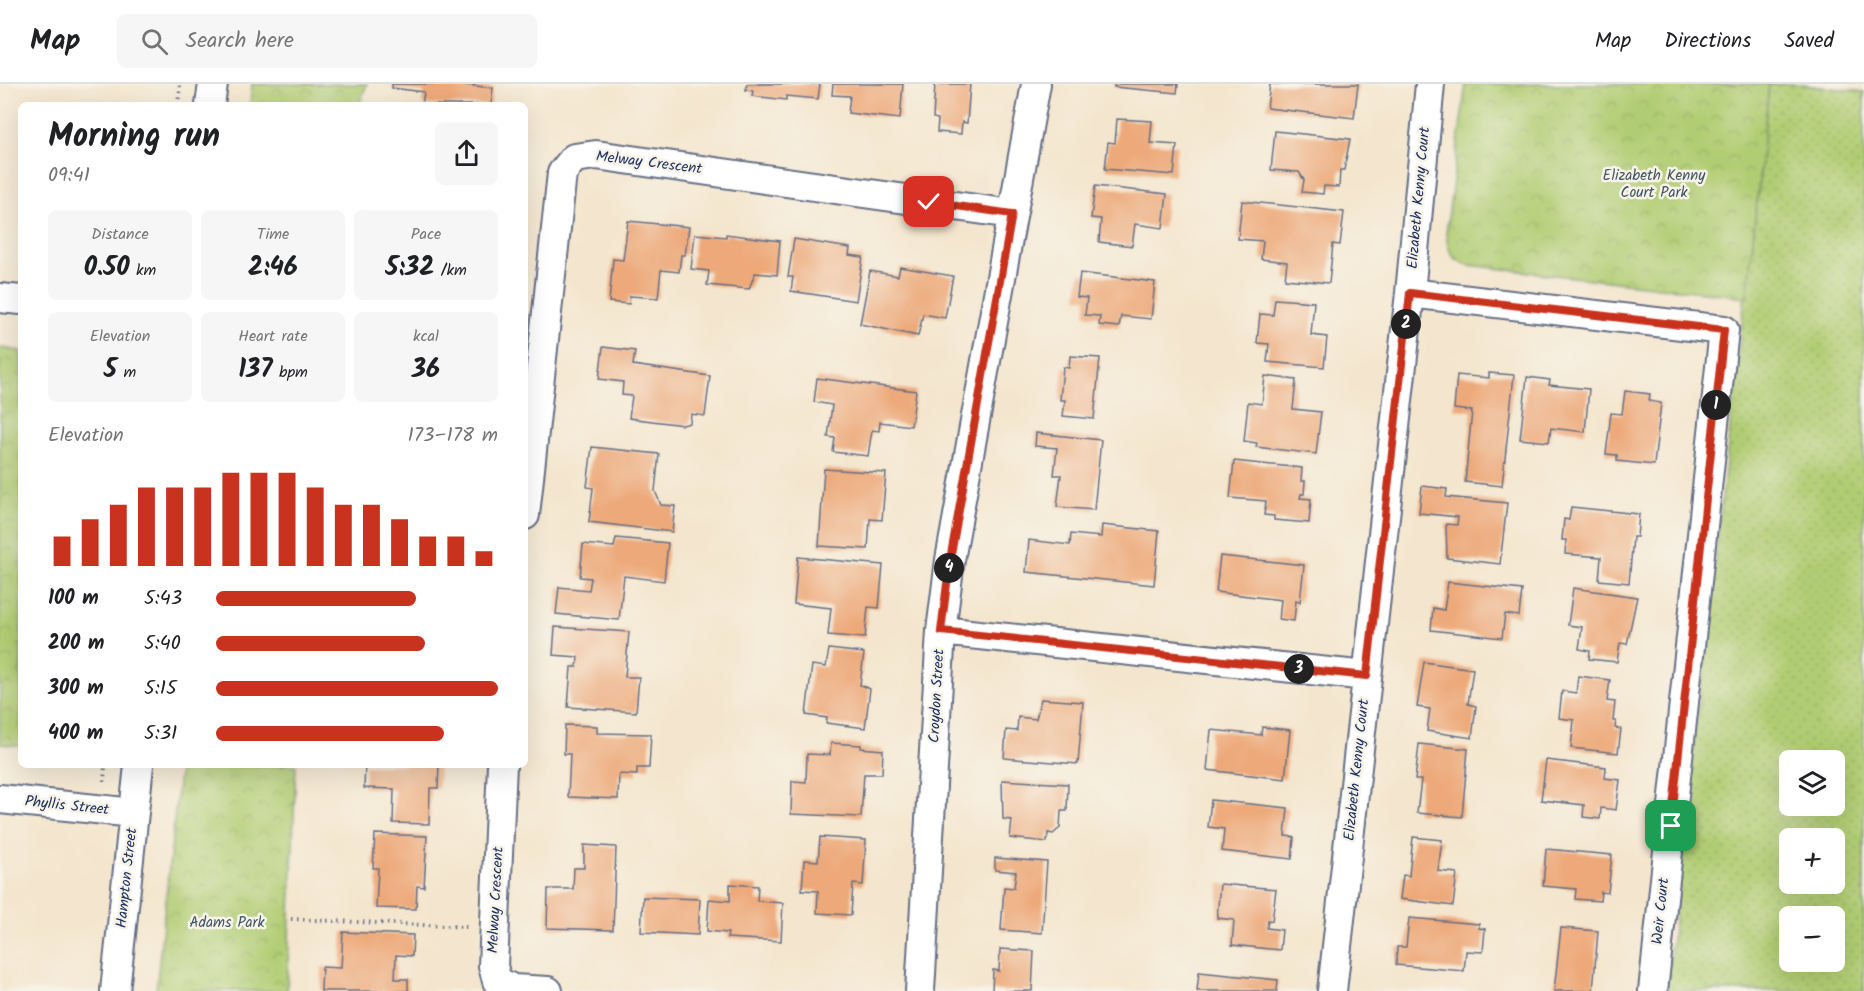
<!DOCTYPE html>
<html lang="en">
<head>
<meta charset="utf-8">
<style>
  body { margin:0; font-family:Kalam,sans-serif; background:#f6f6f6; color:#202124; height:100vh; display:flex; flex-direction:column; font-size:22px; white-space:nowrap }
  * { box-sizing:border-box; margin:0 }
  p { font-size:20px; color:#757577 }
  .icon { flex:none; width:33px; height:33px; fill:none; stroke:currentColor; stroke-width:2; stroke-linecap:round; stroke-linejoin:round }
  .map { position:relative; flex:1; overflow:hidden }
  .drawer { position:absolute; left:18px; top:18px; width:510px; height:666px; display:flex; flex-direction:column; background:#fff; border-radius:9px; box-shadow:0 6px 24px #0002 }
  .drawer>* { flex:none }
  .fabs { position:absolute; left:1779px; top:666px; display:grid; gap:12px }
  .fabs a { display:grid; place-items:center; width:66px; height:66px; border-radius:9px; background:#fff; box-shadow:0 6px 24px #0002; font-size:30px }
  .pin { position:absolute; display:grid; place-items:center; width:51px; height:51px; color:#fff; margin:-26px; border-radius:12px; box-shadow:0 3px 9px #0006 }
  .km { position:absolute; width:30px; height:30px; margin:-15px; border-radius:50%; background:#222; color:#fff; font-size:16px; line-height:30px; text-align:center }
  .round { display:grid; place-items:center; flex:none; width:63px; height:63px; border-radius:9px; background:#f6f6f6 }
  .headline { display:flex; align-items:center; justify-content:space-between; height:102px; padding:0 30px }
  h1 { font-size:33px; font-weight:600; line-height:45px }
  .stats { display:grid; grid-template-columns:repeat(3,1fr); gap:9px; height:102px; padding:6px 30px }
  .stats div { display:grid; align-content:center; border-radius:9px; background:#f6f6f6; text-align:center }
  .stats b { font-size:26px; font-weight:600 }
  .stats small { font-size:16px; font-weight:400 }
  .stats p { font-size:16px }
  .chart { height:168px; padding:12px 30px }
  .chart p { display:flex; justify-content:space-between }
  .chart svg { width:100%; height:108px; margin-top:6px; stroke:#c8321e; stroke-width:6 }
  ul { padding:0 30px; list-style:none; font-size:20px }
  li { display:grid; grid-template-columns:96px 72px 1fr; align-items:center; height:45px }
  li i { height:15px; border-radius:8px; background:#c8321e }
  header { display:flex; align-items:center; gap:36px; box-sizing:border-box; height:84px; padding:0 30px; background:#fff; border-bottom:2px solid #e0e0e0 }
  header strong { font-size:28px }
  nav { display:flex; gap:33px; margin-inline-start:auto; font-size:21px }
  .search { width:420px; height:54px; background:#f6f6f6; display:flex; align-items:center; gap:15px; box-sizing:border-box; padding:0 21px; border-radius:9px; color:#757577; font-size:22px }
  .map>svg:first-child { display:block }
  .grass { fill:url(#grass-dots); stroke:#667e68; stroke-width:1.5; fill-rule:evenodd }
  .park { fill:url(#park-crowns); stroke:#667e68; stroke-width:1.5 }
  .building { fill:#eda979 }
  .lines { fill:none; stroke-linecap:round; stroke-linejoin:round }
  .minor-casing { stroke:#676f85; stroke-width:32 }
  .path { stroke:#676f85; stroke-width:4; stroke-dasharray:1.5 4.5; stroke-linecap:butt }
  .minor { stroke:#fff; stroke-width:28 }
  .route-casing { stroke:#fff; stroke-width:12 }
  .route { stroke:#c8321e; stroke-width:8 }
  .labels { text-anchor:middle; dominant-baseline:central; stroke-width:5; stroke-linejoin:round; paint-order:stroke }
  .street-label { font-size:15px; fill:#1b2f5e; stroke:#f7f3e8 }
  .park-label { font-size:15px; fill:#405663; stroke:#f7f3e8 }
</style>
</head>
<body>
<header>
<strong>Map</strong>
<div class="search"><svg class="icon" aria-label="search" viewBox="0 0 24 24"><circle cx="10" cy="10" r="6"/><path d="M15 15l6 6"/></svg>Search here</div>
<nav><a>Map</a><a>Directions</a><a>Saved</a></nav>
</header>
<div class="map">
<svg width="1864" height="907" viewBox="0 0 1864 907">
  <defs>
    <pattern id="grass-dots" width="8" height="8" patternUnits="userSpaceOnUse" patternTransform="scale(1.5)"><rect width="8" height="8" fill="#b1cd73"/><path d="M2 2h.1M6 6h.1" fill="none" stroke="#98b066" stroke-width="1.8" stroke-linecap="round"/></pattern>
    <pattern id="park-crowns" width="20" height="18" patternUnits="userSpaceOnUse" patternTransform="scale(1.5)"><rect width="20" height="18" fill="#b1cd73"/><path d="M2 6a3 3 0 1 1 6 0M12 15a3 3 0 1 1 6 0" fill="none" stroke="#98b066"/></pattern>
  </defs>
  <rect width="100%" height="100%" fill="#f7f3e8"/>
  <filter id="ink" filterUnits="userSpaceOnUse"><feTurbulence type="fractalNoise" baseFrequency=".0167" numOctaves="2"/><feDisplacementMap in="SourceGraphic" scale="12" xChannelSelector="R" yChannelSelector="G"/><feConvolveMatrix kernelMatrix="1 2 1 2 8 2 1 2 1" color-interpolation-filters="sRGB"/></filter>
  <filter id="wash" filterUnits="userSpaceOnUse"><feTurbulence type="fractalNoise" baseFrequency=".008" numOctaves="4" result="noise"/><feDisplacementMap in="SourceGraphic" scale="24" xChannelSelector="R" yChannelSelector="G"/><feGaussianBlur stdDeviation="1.35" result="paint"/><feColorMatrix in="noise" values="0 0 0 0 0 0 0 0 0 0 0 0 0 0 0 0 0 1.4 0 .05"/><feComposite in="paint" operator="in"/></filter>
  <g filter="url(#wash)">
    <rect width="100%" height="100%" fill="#f4e6ce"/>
    <path class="grass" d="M1769,0H1796L1864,8V907H1666ZM1790,676H1834V722H1790ZM1790,754H1834V800H1790ZM1790,832H1834V878H1790Z"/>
    <path class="park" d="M252,0H367L359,21H250Z
      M1466,0H1769L1747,213L1468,181C1451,175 1448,167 1446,149Z
      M0,264L21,267V662L0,660Z
      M180,681H296L287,907H156Z"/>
    <g id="blocks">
      <path class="building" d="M392,0H457L493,4L491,21H422L424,8L392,4Z
        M747,0H820L818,15L786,12V16L752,12L753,7L746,6Z
        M833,0H903L900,35L848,29L850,12L832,11Z
        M935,0H970L967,39L962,38L961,50L937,48L938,35L933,34Z
        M1114,0H1178L1177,9L1114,3Z
        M1270,0H1358L1354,34L1267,24Z
        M1117,35L1152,37L1150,59L1177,61L1174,91L1105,85L1108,58L1115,59Z
        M1275,47L1350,55L1344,86H1340L1339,103L1324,102L1323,110L1302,108L1304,96L1299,88L1271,86Z
        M1095,102L1167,110L1163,144L1135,140L1132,162L1099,158L1101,135L1091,134Z
        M1242,117L1344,128L1340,161L1333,160L1329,199L1285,195L1287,178L1261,175L1263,157L1238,155Z
        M628,137L689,143L685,171H681L679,188L661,186L658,214L630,212L629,220L609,218L613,175L623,176Z
        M695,150L726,153V150L780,157L777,191L755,189L749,205L707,201L709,187L691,185Z
        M794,155L850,164L849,171L863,173L856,217L791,207L793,193H788Z
        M900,183L953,192L945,234L923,230L918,252L860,240L870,187L898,192Z
        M1080,189L1155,198L1151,235L1121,232L1119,243L1099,241L1100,232L1085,231L1087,214L1077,213Z
        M1275,215L1314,218L1311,251L1327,253L1324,283L1267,278L1269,260L1257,259L1260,230L1273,231Z
        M603,263L635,267L633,281L710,292L705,332L691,330L690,339L683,341L629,334L632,312L622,311L623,298L599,295Z
        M1070,272L1100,274L1094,335L1063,332L1065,316H1060L1063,283L1069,284Z
        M1489,289L1514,291L1502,402L1465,398L1472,327L1454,325L1457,291L1489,294Z
        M1265,292L1296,296L1293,325L1321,328L1316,370L1256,363L1257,359L1244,357L1248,318L1262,320Z
        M1527,293L1550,296L1549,301L1589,305L1585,348L1551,344L1549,358L1520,355Z
        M817,294L916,307L911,342L880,338L879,347L872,346L868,372L833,368L835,354L828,353L832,321L814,318Z
        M1625,307L1650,310L1649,317L1661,319L1654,381L1617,377V371L1606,370L1611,329L1622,330Z
        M1036,349L1101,356L1094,426L1057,423L1061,391H1054L1057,364L1035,362Z
        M592,363L659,370L655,407L661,421L675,422L672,448L589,438L593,404L587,403Z
        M1234,377L1302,384L1301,397H1305L1304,410H1301L1300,414L1311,415L1309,439L1274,436V432L1264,431L1266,417L1230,414Z
        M824,385L886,389L882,436L870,435L868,465L819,462Z
        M1422,402L1447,405L1446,413L1507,419L1500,480L1447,474L1446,440L1457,441L1458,433L1419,429Z
        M1571,423L1639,430L1637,453H1633L1629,499L1599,496L1601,473L1565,470L1566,456H1562L1564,435L1569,436Z
        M1102,441L1159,447L1154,501L1026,488L1029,456L1070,461L1071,450L1101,453Z
        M616,454L668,459L664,497L624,492L619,536L556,530L559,503L589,506L591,494L580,493L583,460L614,463Z
        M1220,472L1304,481L1300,518L1296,516L1294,537L1279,535L1281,516L1216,508Z
        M798,473L883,481L879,524L868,523L865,554L828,551L831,524L794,520Z
        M1448,498L1522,506L1519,532L1505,530L1502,554L1431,546L1433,524L1444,526Z
        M1573,504L1637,513L1627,560L1620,559L1617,578L1589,575L1590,567L1579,565L1582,543L1568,541Z
        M555,543L629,548L625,593H639L636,628L568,623L571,583H577L578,573L553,571Z
        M829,565L864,569L860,601L870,605L865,644L826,639L827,634L806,631L812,581L826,583Z
        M1424,578L1473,585L1468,620L1476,622L1472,654L1427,647L1430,625L1417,623Z
        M1578,592L1610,596L1607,617L1615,618L1613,637H1616L1615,644L1621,645L1618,669L1571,664L1574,636L1559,634L1562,607L1576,609Z
        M1041,615L1083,618L1078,680L1004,674L1006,646L1017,647L1018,633L1036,635Z
        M565,641L597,642V649L651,650L649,684H637V691L619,690L618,715L568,713L570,670H564Z
        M1262,643L1290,646L1285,695L1207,686L1211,646L1261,651Z
        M831,659L861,661V664L883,666L882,690H864L861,733L791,730L792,697L806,698L807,670L830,671Z
        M1419,660L1468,665L1462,733L1417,729L1421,696H1415Z
        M1546,676L1606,683L1605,694L1620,696L1616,726L1601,724L1600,735L1583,733L1584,721L1541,716Z
        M365,681H439L438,704H430L429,740L393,739L394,705L364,704Z
        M1002,696L1068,700L1067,727H1061L1060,744L1053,750L1048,749L1047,758L1010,754L1012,736L1003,735Z
        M1211,716L1288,724L1285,752L1294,753L1292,775L1222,767L1224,745L1208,743Z
        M375,750L427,752L424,803L417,802L416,825L376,824L378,784H373Z
        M820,753L866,756L863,801L853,800L851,831L817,829L818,807L802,806L804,776L818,777Z
        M1413,753L1442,756L1438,787L1457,789L1453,822L1400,815L1403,791L1409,792Z
        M584,761L616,763L613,846L547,844L548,805H573L574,784H584Z
        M1546,765L1612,771L1608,809L1601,808L1600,817L1575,815L1576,805L1543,802Z
        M995,774L1047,778L1042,849L1001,846L1004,803L1014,804L1016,788L995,786Z
        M730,800L758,802L757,817L783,819L781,857L727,854L728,849L707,847L709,815L730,817Z
        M1220,800L1276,805L1272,837L1268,836L1267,844L1282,846L1280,866L1232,861L1234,836L1217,834Z
        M643,813L700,815L698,851L641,848Z
        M1409,834L1479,840V844L1485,845L1483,868L1466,867L1464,887L1396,881L1397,863H1406Z
        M1561,844L1598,847L1593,907H1554Z
        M343,848L413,851L412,872L396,871L395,895H408V907H321L322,883L341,884Z
        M1000,865L1034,867L1032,907H992L993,886L999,887Z
        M1199,888L1278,896L1277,907H1197Z"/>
    </g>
  </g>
  <g filter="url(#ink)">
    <use href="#blocks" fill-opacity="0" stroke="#676f85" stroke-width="1.5"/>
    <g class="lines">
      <defs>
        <path id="minor" d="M210,21L213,0
          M1410,209L1724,246L1653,907
          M0,214L21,216
          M525,431L562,89L574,74L596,71L1012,130
          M941,547L1367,592
          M502,681L493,882L497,897L513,905L548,907
          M0,715L134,729
          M115,907L139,681
          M920,907L941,547L950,476L1036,0
          M1332,907L1410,209L1430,0"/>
      </defs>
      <use href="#minor" class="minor-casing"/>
      <path class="path" d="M178,21L180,0
        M104,698L105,681
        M291,835L467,843"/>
      <use href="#minor" class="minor"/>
    </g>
  </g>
  <g class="lines" filter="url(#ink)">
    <defs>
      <path id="route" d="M929,118L1012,130L950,476L941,547L1367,592L1410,209L1724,246L1671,742"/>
    </defs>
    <use href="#route" class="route-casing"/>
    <use href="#route" class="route"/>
  </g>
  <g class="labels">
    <g class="street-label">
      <text transform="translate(649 79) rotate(7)">Melway Crescent</text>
      <text transform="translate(1419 114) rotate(-85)">Elizabeth Kenny Court</text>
      <text transform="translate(937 612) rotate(-87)">Croydon Street</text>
      <text transform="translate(1357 686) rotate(-84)">Elizabeth Kenny Court</text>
      <text transform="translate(67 722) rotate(6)">Phyllis Street</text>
      <text transform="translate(127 794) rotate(-84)">Hampton Street</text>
      <text transform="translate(496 816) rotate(-87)">Melway Crescent</text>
      <text transform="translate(1661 827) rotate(-84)">Weir Court</text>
    </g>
    <g class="park-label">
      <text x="1654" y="92">Elizabeth Kenny<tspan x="1654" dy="17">Court Park</tspan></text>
      <text x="227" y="839">Adams Park</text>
    </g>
  </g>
</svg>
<div class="fabs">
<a><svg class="icon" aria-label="layers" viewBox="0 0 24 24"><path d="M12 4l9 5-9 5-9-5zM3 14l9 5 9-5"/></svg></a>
<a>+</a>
<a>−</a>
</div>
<div class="pin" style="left:1671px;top:742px;background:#1e9e55"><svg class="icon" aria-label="arrive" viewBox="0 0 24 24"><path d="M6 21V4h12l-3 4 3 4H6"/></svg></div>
<div class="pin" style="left:929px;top:118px;background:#d93025"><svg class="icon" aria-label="check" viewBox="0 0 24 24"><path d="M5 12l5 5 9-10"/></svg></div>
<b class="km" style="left:1716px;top:321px">1</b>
<b class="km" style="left:1406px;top:240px">2</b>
<b class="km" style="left:1299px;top:585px">3</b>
<b class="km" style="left:949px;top:484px">4</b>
<section class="drawer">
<div class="headline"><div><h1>Morning run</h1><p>09:41</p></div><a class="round"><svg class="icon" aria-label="share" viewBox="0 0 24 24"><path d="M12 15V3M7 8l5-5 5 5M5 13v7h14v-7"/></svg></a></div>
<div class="stats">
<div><p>Distance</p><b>0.50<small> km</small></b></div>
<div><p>Time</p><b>2:46</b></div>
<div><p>Pace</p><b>5:32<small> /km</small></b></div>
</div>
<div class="stats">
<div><p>Elevation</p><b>5<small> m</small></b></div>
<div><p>Heart rate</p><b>137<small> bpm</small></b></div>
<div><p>kcal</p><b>36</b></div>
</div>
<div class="chart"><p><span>Elevation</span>173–178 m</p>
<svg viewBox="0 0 160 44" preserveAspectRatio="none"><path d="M5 44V32M15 44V25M25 44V19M35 44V12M45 44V12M55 44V12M65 44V6M75 44V6M85 44V6M95 44V12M105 44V19M115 44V19M125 44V25M135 44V32M145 44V32M155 44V38"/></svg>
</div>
<ul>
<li><b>100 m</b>5:43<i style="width:71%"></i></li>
<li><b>200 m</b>5:40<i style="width:74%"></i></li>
<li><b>300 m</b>5:15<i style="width:100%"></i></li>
<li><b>400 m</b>5:31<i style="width:81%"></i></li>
</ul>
</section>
</div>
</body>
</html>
